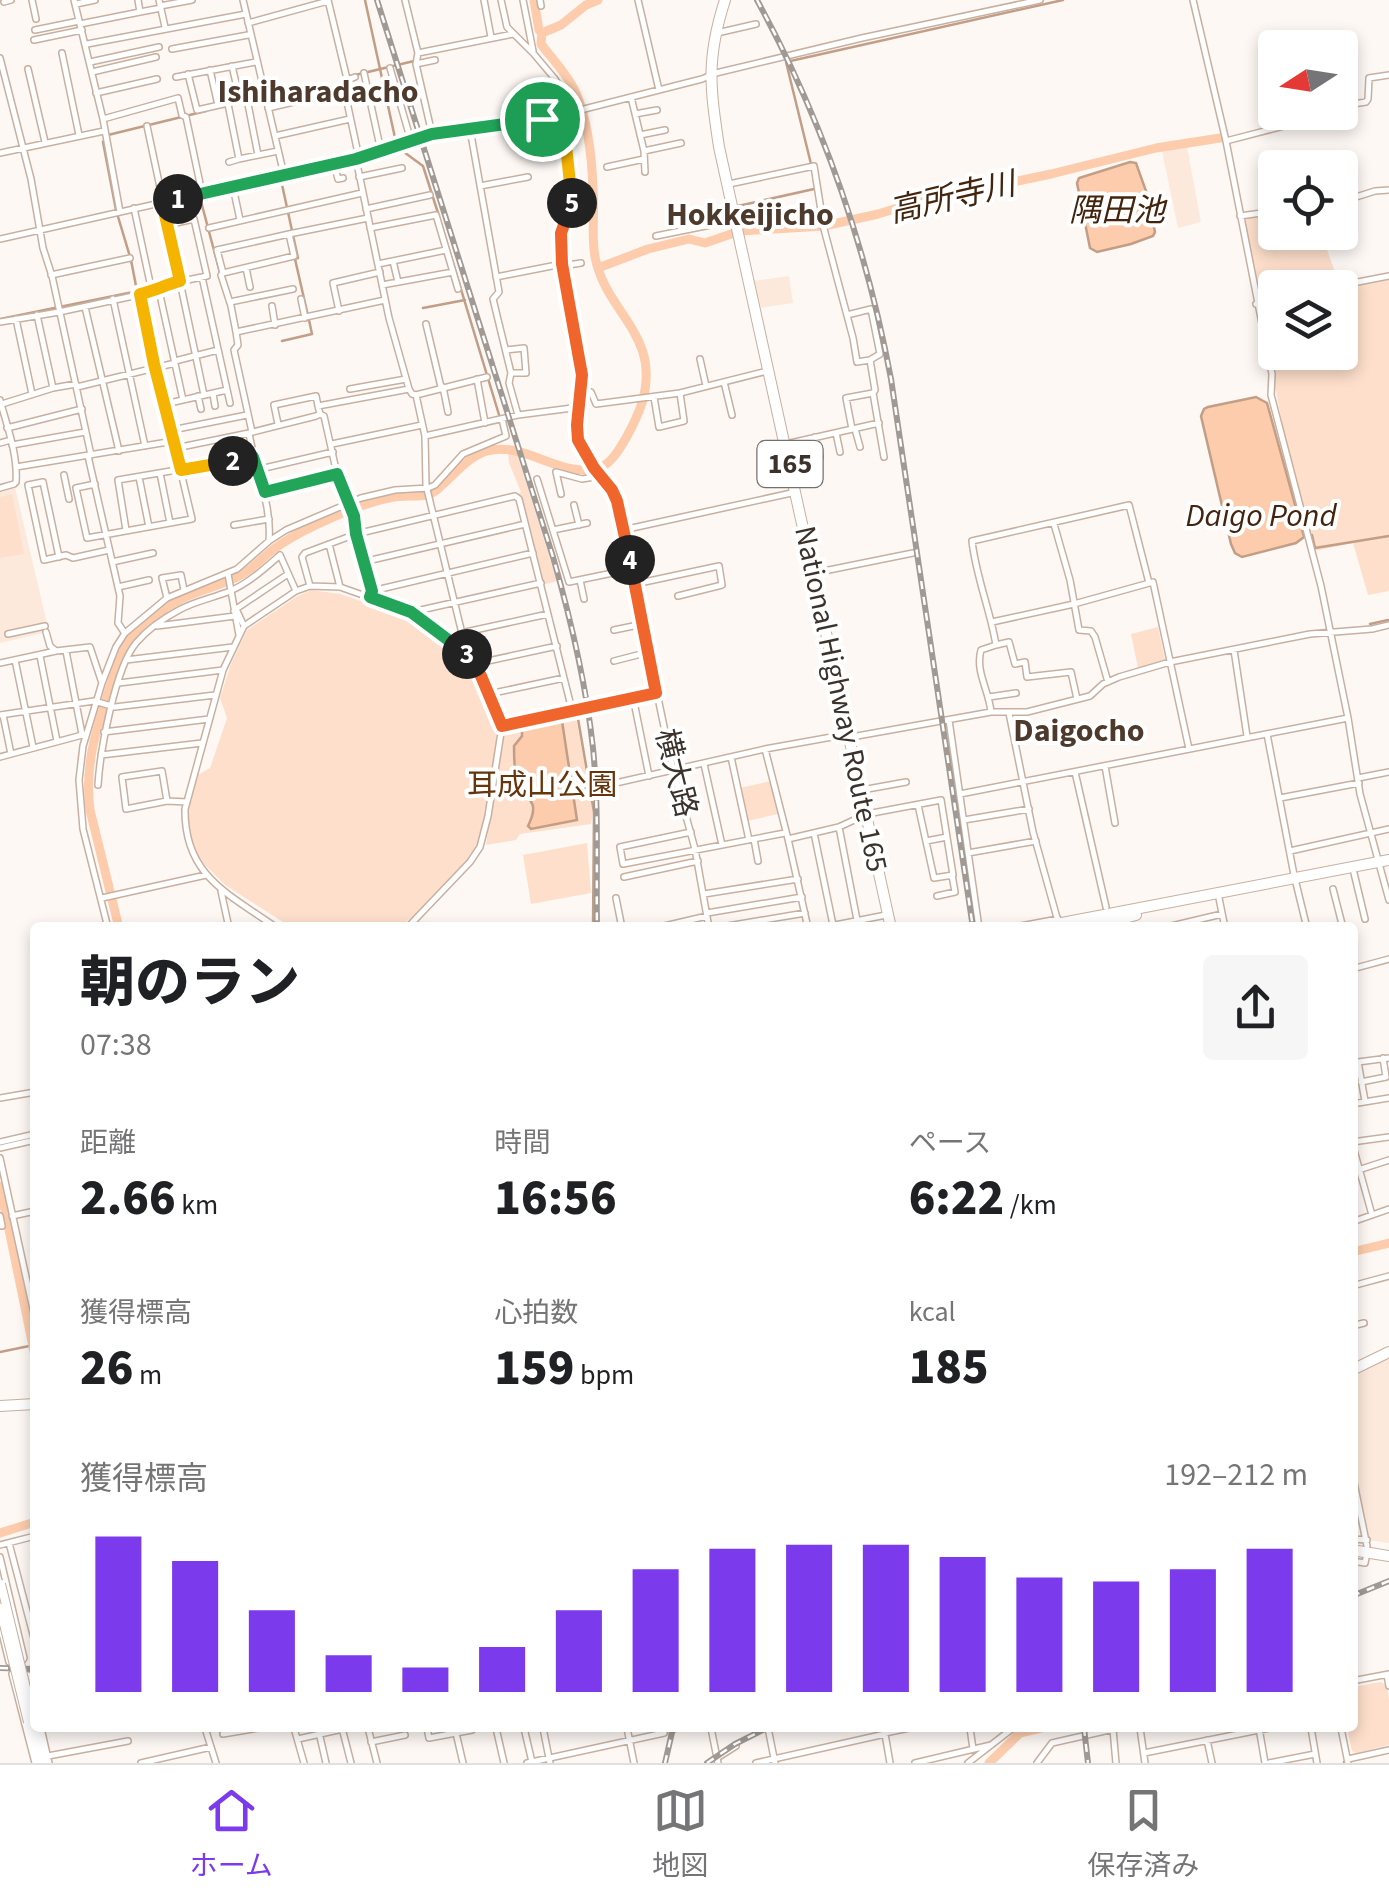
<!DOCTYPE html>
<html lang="ja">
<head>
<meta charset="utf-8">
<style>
  body { margin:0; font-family:"Source Sans 3","Noto Sans JP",sans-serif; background:#f6f6f6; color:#202124; height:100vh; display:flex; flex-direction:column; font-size:38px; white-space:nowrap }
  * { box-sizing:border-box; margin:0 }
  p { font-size:32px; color:#757577 }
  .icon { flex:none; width:55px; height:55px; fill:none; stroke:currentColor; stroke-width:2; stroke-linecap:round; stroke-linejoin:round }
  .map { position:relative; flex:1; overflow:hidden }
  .details { position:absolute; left:30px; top:922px; width:1328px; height:810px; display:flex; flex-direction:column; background:#fff; border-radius:10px; box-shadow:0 5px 15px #0003 }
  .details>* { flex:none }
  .needle { width:65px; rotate:258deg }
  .tools { position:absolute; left:1258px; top:30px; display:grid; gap:20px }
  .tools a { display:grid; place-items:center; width:100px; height:100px; border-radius:10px; background:#fff; box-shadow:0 5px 15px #0003; font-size:50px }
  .pin { position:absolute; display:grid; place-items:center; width:85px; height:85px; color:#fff; margin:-42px; border:5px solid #fff; border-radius:50%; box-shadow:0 2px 10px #0007 }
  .km { position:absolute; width:50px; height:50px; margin:-25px; border-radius:50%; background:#222; color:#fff; font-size:28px; line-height:50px; text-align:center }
  .round { display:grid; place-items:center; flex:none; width:105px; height:105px; border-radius:10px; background:#f6f6f6 }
  .overview { display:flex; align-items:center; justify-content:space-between; height:170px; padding:0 50px }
  h1 { font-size:55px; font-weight:800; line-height:75px }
  .stats { display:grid; grid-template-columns:repeat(3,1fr); gap:15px; height:170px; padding:10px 50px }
  .stats div { display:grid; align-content:center }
  .stats b { font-size:50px; font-weight:800 }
  .stats small { font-size:28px; font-weight:400 }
  .stats p { font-size:28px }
  .chart { height:280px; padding:20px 50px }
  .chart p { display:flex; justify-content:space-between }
  .chart svg { width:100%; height:180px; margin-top:10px; stroke:#7c3aed; stroke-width:6 }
  .tab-bar { display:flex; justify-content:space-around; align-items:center; height:140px; border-top:2px solid #e0e0e0; background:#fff; font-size:28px; color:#757577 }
  .tab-bar a { display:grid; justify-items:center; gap:5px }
  .tab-bar .active { color:#7c3aed }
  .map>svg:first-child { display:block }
  .built { fill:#fce9dc }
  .green { fill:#fddfcb; fill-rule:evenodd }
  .water { fill:#fcccac; stroke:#c29e86; stroke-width:2.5 }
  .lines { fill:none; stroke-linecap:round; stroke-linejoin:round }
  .stream { stroke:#c29e86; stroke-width:2.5 }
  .river { stroke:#fcccac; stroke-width:9 }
  .minor-tunnel { stroke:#d6d0cc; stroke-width:5; stroke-dasharray:5 2.5; stroke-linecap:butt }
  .minor-casing { stroke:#c8b0a0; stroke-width:8 }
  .major-casing { stroke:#c8b0a0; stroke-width:10 }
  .highway-casing { stroke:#c8b0a0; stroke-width:12 }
  .minor { stroke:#fff; stroke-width:5 }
  .major { stroke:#fff; stroke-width:8 }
  .highway { stroke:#fff; stroke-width:10 }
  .rail-casing { stroke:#a09994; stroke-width:6 }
  .rail { stroke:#fff; stroke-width:2.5; stroke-dasharray:8; stroke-linecap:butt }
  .major-bridge-casing { stroke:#c8b0a0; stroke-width:10; stroke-linecap:butt }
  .major-bridge { stroke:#fff; stroke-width:8 }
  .split-1-casing { stroke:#fff; stroke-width:20 }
  .split-2-casing { stroke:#fff; stroke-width:20 }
  .split-3-casing { stroke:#fff; stroke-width:20 }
  .split-4-casing { stroke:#fff; stroke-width:20 }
  .split-5-casing { stroke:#fff; stroke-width:20 }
  .split-6-casing { stroke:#fff; stroke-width:20 }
  .split-1 { stroke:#22a559; stroke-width:12 }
  .split-2 { stroke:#f5b400; stroke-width:12 }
  .split-3 { stroke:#22a559; stroke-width:12 }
  .split-4 { stroke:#f0652b; stroke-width:12 }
  .split-5 { stroke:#f0652b; stroke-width:12 }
  .split-6 { stroke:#f5b400; stroke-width:12 }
  .labels { text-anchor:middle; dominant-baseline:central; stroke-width:8; stroke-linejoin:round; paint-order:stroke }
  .shield { fill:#fff; stroke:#76706b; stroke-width:2.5 }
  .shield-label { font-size:28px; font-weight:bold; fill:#3c322c }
  .street-label { font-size:30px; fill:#3c322c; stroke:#fff }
  .park-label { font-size:30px; fill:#66350b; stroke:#fff }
  .neighbourhood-label { font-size:32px; font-weight:bold; fill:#4d3a2c; stroke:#fff }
  .water-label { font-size:32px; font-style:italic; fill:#43240d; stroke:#fff }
</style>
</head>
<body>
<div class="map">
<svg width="1389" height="1763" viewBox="0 0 1389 1763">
  <rect width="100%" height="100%" fill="#fdf8f4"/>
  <path class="built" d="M1187,147L1201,222L1178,228L1162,151Z
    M789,276L793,303L759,308L753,281Z
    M15,487L48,628L43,633L0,643V491Z
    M1389,1357V1543L1367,1540L1353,1473L1352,1376Z"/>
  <path class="green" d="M1275,213V232L1321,233L1340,286L1389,277V591L1368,595L1353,543L1314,551L1289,459L1243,220L1245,217ZM1275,288H1340V352H1275Z
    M508,452L517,454L557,581L542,585L518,494L521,492L509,463Z
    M12,494L24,554L0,558V497Z
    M311,590L340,594L410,618L469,666L497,727L494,771L479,841L467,862L430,903L399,927H291L225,885L199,859L190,836L188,811L198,775L210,768L227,718L220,698L231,664L247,630L296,597Z
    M1158,627L1165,660L1138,668L1131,634Z
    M575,712L593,812L591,824L520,834L516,840L486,845L501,736L506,727Z
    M771,781L778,814L747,821L740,788Z
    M587,843L591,893L531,904L523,855Z
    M1381,1682L1387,1686L1389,1700V1745L1356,1753L1352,1751L1347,1728H1352L1353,1687Z"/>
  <path class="water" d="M1130,162L1136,163L1146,191L1155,232L1153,236L1131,244L1097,252L1090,248L1077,183L1079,178Z
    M1256,397L1267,403L1304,537L1296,543L1242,557L1235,553L1231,544L1201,416L1204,409L1208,407Z
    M562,721L577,820L531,829L528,826C542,798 524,801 517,780C514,770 514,755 514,746L522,736V730Z"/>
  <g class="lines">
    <path class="stream" d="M365,0L397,147L423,166L438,213
      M351,76L414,61
      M811,164L786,62L1063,0
      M281,180L298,258L295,259L308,316
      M199,194L220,273
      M440,220L500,418
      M743,230L738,206L814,189
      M137,291L131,260L116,210L103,142L108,135L206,111
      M423,308L465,300
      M0,319L148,289
      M282,341L312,334L309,320
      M1312,535L1315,548L1389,536
      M1370,624L1388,620
      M577,713L594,812L593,928
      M574,790L587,787
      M0,1352L34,1345
      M1344,1762L1345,1763"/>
    <path class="river" d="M542,33L561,25L586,5L598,0
      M741,231L824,226L878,214L917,202L1051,174L1156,148L1220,138
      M598,268L648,249L689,239L705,243L734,233
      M119,928L90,810C84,764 97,727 111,684C116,670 120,655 128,643C138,626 157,613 174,603C195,590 221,587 243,574C256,566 266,554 278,546C304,528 359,504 389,498C402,495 415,497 427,495C442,492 462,458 487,451C526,440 565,483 603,466C618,459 637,418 642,403C662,334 606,314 595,257C591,235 595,212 593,189C592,158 588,122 576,93C568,75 552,59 541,44L542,33L539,30L534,0
      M0,1186L35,1356
      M1352,1252L1389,1243
      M0,1533L35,1522
      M989,1763L1020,1733L1041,1728"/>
    <path class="minor-tunnel" d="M664,1733L687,1728"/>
    <defs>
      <path id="minor" d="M32,0L36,19
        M74,0L103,119L120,212
        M138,0L140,12L161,8
        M159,0L165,27
        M243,0L284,175
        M328,0L347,79
        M405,0L418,53L416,64L432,134
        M484,0L491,37
        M501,0L507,27L533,53L555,79L566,98L567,114L564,126L572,194V206L561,233L562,264L582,375L577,425L578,440L593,468L612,490L617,501L672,765L695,849L709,928
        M523,0L533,51
        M540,0L541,6
        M638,0L659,90
        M1193,0L1226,141L1272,374L1271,395L1321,586L1348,718L1360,794L1389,900
        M4,2L11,0
        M76,4L95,0
        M160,6L192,0
        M248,23L328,1
        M80,24L140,12
        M35,30L79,21
        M717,33L756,24
        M34,40L82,30
        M87,44L246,14
        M172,49L248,35
        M62,53L79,135
        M418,53L513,34
        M0,58L31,179L43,248L52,276L91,455
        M90,62L159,47
        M416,64L435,60
        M232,66L240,100
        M390,68L411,141
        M28,69L45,142
        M210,70L218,105
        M92,72L156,57
        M364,73L381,151
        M188,74L197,110L264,95
        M176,77L256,62
        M355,77L345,81L347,102L359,158
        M96,93L157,79
        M631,97L644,151L645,172
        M247,99L258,155
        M228,104L239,159L278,151
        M1340,106L1366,102L1368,99L1369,78L1389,75
        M268,108L345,90
        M635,114L657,110
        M103,119L178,98L182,115L186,117L202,193
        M147,126L204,395
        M470,129L499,292L493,299L511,373L509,383L518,415
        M640,135L665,130
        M275,136L350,119
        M1226,141L1299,122L1302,114L1310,112
        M644,151L681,143
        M0,153L104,131
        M356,159L389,318L409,389L412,394L416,395L425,436L426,485L467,654
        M229,162L239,159
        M334,164L338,179L343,178
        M607,167L644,159
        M359,177L402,168
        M729,184L814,166L824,229L853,338L857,362L870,360L875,390L873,393L884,457
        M480,186L528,177
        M233,187L240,220
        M1340,202L1375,191L1389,190
        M134,208L152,292
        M366,209L430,195
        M1240,216L1275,211
        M209,228L362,193
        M370,228L436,215L453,272
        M289,234L368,218
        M656,236L735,220
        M0,239L356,159L432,134L553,117L702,79L716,73L862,38L1040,0
        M393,261L398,282
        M378,264L446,250
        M562,266L581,263
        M246,268L250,287
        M223,273L294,256L289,234L217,250L223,273L221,275L231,306L236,332
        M51,275L130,258
        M202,277L230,403
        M496,277L562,264
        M382,285L453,272L458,289
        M158,286L183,400
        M1327,288L1389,276
        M113,299L145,446
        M301,299L305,318
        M230,302L293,289
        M1256,304L1275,299
        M272,306L275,325
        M85,307L119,451
        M339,311L333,283L380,272
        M37,315L53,388
        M847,315L871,309L880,354L870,360
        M16,319L32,394
        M0,322L59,312L152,292L158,286L207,276L194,219L167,225
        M426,324L441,387
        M506,350L524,348L526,373H511
        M700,359L706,386
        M175,361L218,350
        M477,379L485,423
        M724,382L732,415
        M77,387L175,363
        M443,387L448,412
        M350,389L406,379
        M581,391L591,392L596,404L680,393L767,371
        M213,394L215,406
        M416,395L487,377
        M198,396L201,409
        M654,397L659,427L684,421L680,393
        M0,400C7,426 18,455 16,482
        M2,404L53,388L76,384
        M165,404L227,390
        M320,414L324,416L337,474L354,517L356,534L372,591L370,597
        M278,424L274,405L316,396L318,406
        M7,428L82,409
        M852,429L846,398L873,393
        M855,429L860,447
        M172,430L247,415
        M252,432L234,350L238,345L236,332L385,300
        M836,433L840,452
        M425,436L518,415L580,407
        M815,437L820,457
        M0,443L11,440
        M332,444L422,425
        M786,444L879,423
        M12,445L85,432
        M176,448L249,433
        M88,456L120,596L118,623L124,632
        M16,467L174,441
        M256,470L333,452
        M160,473L170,523
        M64,475L69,499
        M139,477L149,527
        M537,479L569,582L632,569
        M95,484L76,488L87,538L192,519L139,295
        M0,488L14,484
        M265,492L337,474
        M561,494L556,472L582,479L600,476
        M574,505L579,525
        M1054,524L1070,580L1079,630L1091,631L1095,637L1108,682
        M234,525L269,519
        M126,530L118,480L253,457
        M553,530L587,523
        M623,530L796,492
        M269,541C272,504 255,470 249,433L316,416L320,414L318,406L409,389
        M329,544L340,587
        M59,557L43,482L28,485L44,560L66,555L73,558L109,550
        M112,562L153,553
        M363,562L525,524
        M814,573L913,553
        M228,574L239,635
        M580,580L584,599
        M635,584L719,566L722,585L678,596
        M310,586L302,557L305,553L356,534L515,496L519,499L572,710
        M118,587L149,580
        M372,591L533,553
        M167,598L162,578L181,575L184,590
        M236,609L288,574
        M234,611L236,609L244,626
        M412,612L541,583
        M992,622L1074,604L1153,582L1189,749
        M157,626L235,616
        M614,630L643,624
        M46,632L50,646L56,651
        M461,633L548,614
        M8,634L45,626
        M996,645L1009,642L1015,664L1025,662L1027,677L1071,672L1077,699
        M1234,650L1247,736
        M66,651L82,734
        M40,656L57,741
        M15,660L33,747
        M126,660L233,647
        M614,661L649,652
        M0,663L56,651L90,647L102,683
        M474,664L557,646
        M119,683L223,670
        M489,694L564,678
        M633,697L649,776
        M989,697L1016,693
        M991,712C989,690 975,672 981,650L996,645C990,609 976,577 972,541L1129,505L1149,583
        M1009,713L1033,832L1059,925
        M0,715L94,701L115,707L215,695
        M3,715L11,754
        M949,720L979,928
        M502,726L655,693
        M104,732L209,719
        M1267,734L1294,875L1307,928
        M765,749L788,839L808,928
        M101,755L202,743
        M0,757L86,734
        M731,757L749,840
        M704,764L722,845
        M1105,766L1115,823
        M1075,772L1106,907
        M1358,778L1389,772
        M98,785C100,752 115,668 136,643C147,630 164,618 179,610C195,601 213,598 230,591C249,583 265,568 280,555L296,591
        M607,785L765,749L843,735L857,736L991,712H1027L1090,696L1103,684L1119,677L1170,662L1310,634L1372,629L1389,625
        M862,790L906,782
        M960,794L1348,718
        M1280,798L1359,783
        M167,801L162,771L122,777L126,809L167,801L187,802
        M964,820L1029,809
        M839,827L857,920
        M691,832L620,847L623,864L785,833
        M814,833L833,925
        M754,839L758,861
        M788,839L839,827L867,814L941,800L953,875L934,878L918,805
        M926,841L947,837
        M1290,851L1389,829
        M968,853L1036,841
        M1354,873L1365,919
        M624,877L698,861
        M1333,889L1343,928
        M221,891L229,928
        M704,894L798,879
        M937,896L955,892L952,875
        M102,898L206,875
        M616,898L622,928
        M1219,898L1225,928
        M707,913L802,897
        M108,928L83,829L79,780L83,746L102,683L116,647L125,633L167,598L237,569L269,541L286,530L361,498L395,490L428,488L435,485L463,454L506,436L502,419
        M277,928C229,894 184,876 185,809L223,670L244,626L296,591L310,586L340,587L411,612L467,654L481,676L502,726L488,816L480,847L470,862L407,928
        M656,928L707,916
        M716,928L805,913
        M820,928L886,915
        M1009,928L1058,919
        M1163,928L1222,914
        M1352,969L1389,959
        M1352,1062H1358L1365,1101
        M1358,1062L1389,1058
        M1361,1082L1386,1077L1383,1058
        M0,1098L35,1092
        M1352,1104L1389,1098
        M0,1142L35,1134
        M1352,1142L1389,1137
        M1352,1143L1372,1215
        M0,1148L35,1140
        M0,1158L35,1318
        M1352,1172L1389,1160
        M0,1216L2,1226
        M12,1216L35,1211
        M1352,1222L1389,1209
        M1352,1286L1389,1276
        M1352,1326L1364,1323
        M1352,1473L1367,1546
        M1352,1539L1367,1540
        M9,1543L35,1642
        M0,1545L35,1536
        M0,1557L24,1658L22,1661L9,1662L0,1625
        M1352,1561L1365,1563L1366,1558
        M1387,1675L1389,1686
        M1352,1681L1389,1674
        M41,1728L49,1763
        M205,1728L216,1763
        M294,1728L304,1763
        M318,1728L326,1763
        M342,1728L351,1763
        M368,1728L377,1763
        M427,1728L429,1738L472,1730V1728
        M496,1728L504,1763
        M524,1728L532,1762
        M543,1728L550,1763
        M627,1728L634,1763
        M687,1728H690
        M711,1728L718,1763
        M768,1728L775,1763
        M884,1728L890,1763
        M970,1728L973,1749
        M1140,1728L1145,1763
        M1259,1728L1265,1763
        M1311,1728L1317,1763
        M1341,1728L1348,1763
        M1113,1729L1116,1763
        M456,1733L463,1763
        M885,1733L909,1728
        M223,1734L258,1728
        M298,1739L347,1728
        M1207,1740L1212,1763
        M371,1742L405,1735
        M1144,1753L1269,1728
        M48,1756L128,1741
        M717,1758L736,1746
        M1348,1759L1389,1750
        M35,1763L12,1674L28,1675L35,1705
        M141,1763L211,1747
        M527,1763L664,1733
        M756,1763L885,1734
        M915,1763L991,1745
        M968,1763L1013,1728
        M1037,1763L1052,1743L1118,1728
        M1269,1763L1315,1754"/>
      <path id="major" d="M28,1722L38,1763
        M35,1728L44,1763"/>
      <path id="highway" d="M725,0C706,59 710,87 719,147L891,928
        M1036,928L1389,860
        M1088,928L1136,915
        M1352,1370L1389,1352
        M0,1406L35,1404
        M1352,1550L1389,1556"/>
    </defs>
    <use href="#minor" class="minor-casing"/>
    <use href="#major" class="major-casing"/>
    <use href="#highway" class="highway-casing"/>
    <use href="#minor" class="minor"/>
    <use href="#major" class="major"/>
    <use href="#highway" class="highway"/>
    <defs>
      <path id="rail" d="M377,0L553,557C571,620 586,683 593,748C599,808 596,868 597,928
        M757,0C822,119 866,245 891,379L973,928
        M1352,1596L1389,1581
        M0,1668L35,1669
        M1084,1728L1088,1763
        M665,1763L673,1728
        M707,1763L735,1744L767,1728"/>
    </defs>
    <use href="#rail" class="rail-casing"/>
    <use href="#rail" class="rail"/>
    <defs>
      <path id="major-bridge" d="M1,1584L34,1721
        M0,1608L28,1722"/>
    </defs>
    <use href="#major-bridge" class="major-bridge-casing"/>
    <use href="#major-bridge" class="major-bridge"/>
  </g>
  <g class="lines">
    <defs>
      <path id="split-1" d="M178,199L356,159L432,134L542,119"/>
      <path id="split-2" d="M178,199L162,202L180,281C165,285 154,291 140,294L154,364L181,470L233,461"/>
      <path id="split-3" d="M233,461L253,457L265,492L337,474L354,516L356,534L372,591L370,597L411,612L467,654"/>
      <path id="split-4" d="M467,654L481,676L502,726L656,693L630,560"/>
      <path id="split-5" d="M572,203L561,233L562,264L582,375L577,425L578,440L594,468L612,490L617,501L630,560"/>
      <path id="split-6" d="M542,119L567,114L564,126L572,203"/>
    </defs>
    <use href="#split-1" class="split-1-casing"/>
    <use href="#split-2" class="split-2-casing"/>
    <use href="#split-3" class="split-3-casing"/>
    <use href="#split-4" class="split-4-casing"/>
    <use href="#split-5" class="split-5-casing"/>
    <use href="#split-6" class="split-6-casing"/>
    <use href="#split-1" class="split-1"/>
    <use href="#split-2" class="split-2"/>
    <use href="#split-3" class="split-3"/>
    <use href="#split-4" class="split-4"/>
    <use href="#split-5" class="split-5"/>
    <use href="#split-6" class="split-6"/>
  </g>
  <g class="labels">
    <rect class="shield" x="757.5" y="441" width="65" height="46" rx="8"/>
    <g class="shield-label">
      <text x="790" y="464">165</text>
    </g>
    <g class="street-label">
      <text transform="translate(841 699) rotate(78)">National Highway Route 165</text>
      <text transform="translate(676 773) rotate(76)">横大路</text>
    </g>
    <g class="park-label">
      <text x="542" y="785">耳成山公園</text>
    </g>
    <g class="neighbourhood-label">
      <text x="318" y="92">Ishiharadacho</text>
      <text x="750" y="215">Hokkeijicho</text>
      <text x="1079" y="731">Daigocho</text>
    </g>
    <g class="water-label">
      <text transform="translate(952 198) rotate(-13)">高所寺川</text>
      <text x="1117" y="211">隅田池</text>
      <text x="1261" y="516">Daigo Pond</text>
    </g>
  </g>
</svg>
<div class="tools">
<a><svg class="needle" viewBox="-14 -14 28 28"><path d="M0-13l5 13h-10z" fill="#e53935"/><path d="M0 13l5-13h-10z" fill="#757577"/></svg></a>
<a><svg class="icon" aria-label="locate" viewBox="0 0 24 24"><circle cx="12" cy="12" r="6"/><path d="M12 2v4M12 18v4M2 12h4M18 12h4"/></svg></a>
<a><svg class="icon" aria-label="layers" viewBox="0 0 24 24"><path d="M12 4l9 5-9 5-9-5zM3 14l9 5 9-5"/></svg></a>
</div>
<div class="pin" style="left:542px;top:119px;background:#1e9e55"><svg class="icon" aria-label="arrive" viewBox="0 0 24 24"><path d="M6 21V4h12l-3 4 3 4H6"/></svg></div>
<b class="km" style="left:178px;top:199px">1</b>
<b class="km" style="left:233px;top:461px">2</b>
<b class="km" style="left:467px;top:654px">3</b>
<b class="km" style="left:630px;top:560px">4</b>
<b class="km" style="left:572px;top:203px">5</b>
<section class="details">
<div class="overview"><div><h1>朝のラン</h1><p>07:38</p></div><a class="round"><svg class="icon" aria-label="share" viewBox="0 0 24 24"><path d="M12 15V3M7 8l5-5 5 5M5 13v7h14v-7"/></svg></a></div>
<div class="stats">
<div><p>距離</p><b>2.66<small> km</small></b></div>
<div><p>時間</p><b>16:56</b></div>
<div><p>ペース</p><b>6:22<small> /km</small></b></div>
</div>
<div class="stats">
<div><p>獲得標高</p><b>26<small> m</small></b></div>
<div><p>心拍数</p><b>159<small> bpm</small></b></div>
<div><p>kcal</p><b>185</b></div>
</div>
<div class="chart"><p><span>獲得標高</span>192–212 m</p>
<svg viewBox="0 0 160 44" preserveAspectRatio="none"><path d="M5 44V6M15 44V12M25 44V24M35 44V35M45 44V38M55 44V33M65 44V24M75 44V14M85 44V9M95 44V8M105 44V8M115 44V11M125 44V16M135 44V17M145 44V14M155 44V9"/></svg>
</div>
</section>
</div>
<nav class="tab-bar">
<a class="active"><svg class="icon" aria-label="home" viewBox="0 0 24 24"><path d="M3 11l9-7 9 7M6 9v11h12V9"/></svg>ホーム</a>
<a><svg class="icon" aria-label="map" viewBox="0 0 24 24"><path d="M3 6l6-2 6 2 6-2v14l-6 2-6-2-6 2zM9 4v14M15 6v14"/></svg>地図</a>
<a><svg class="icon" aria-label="saved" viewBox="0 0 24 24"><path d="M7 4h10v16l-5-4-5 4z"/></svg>保存済み</a>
</nav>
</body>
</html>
